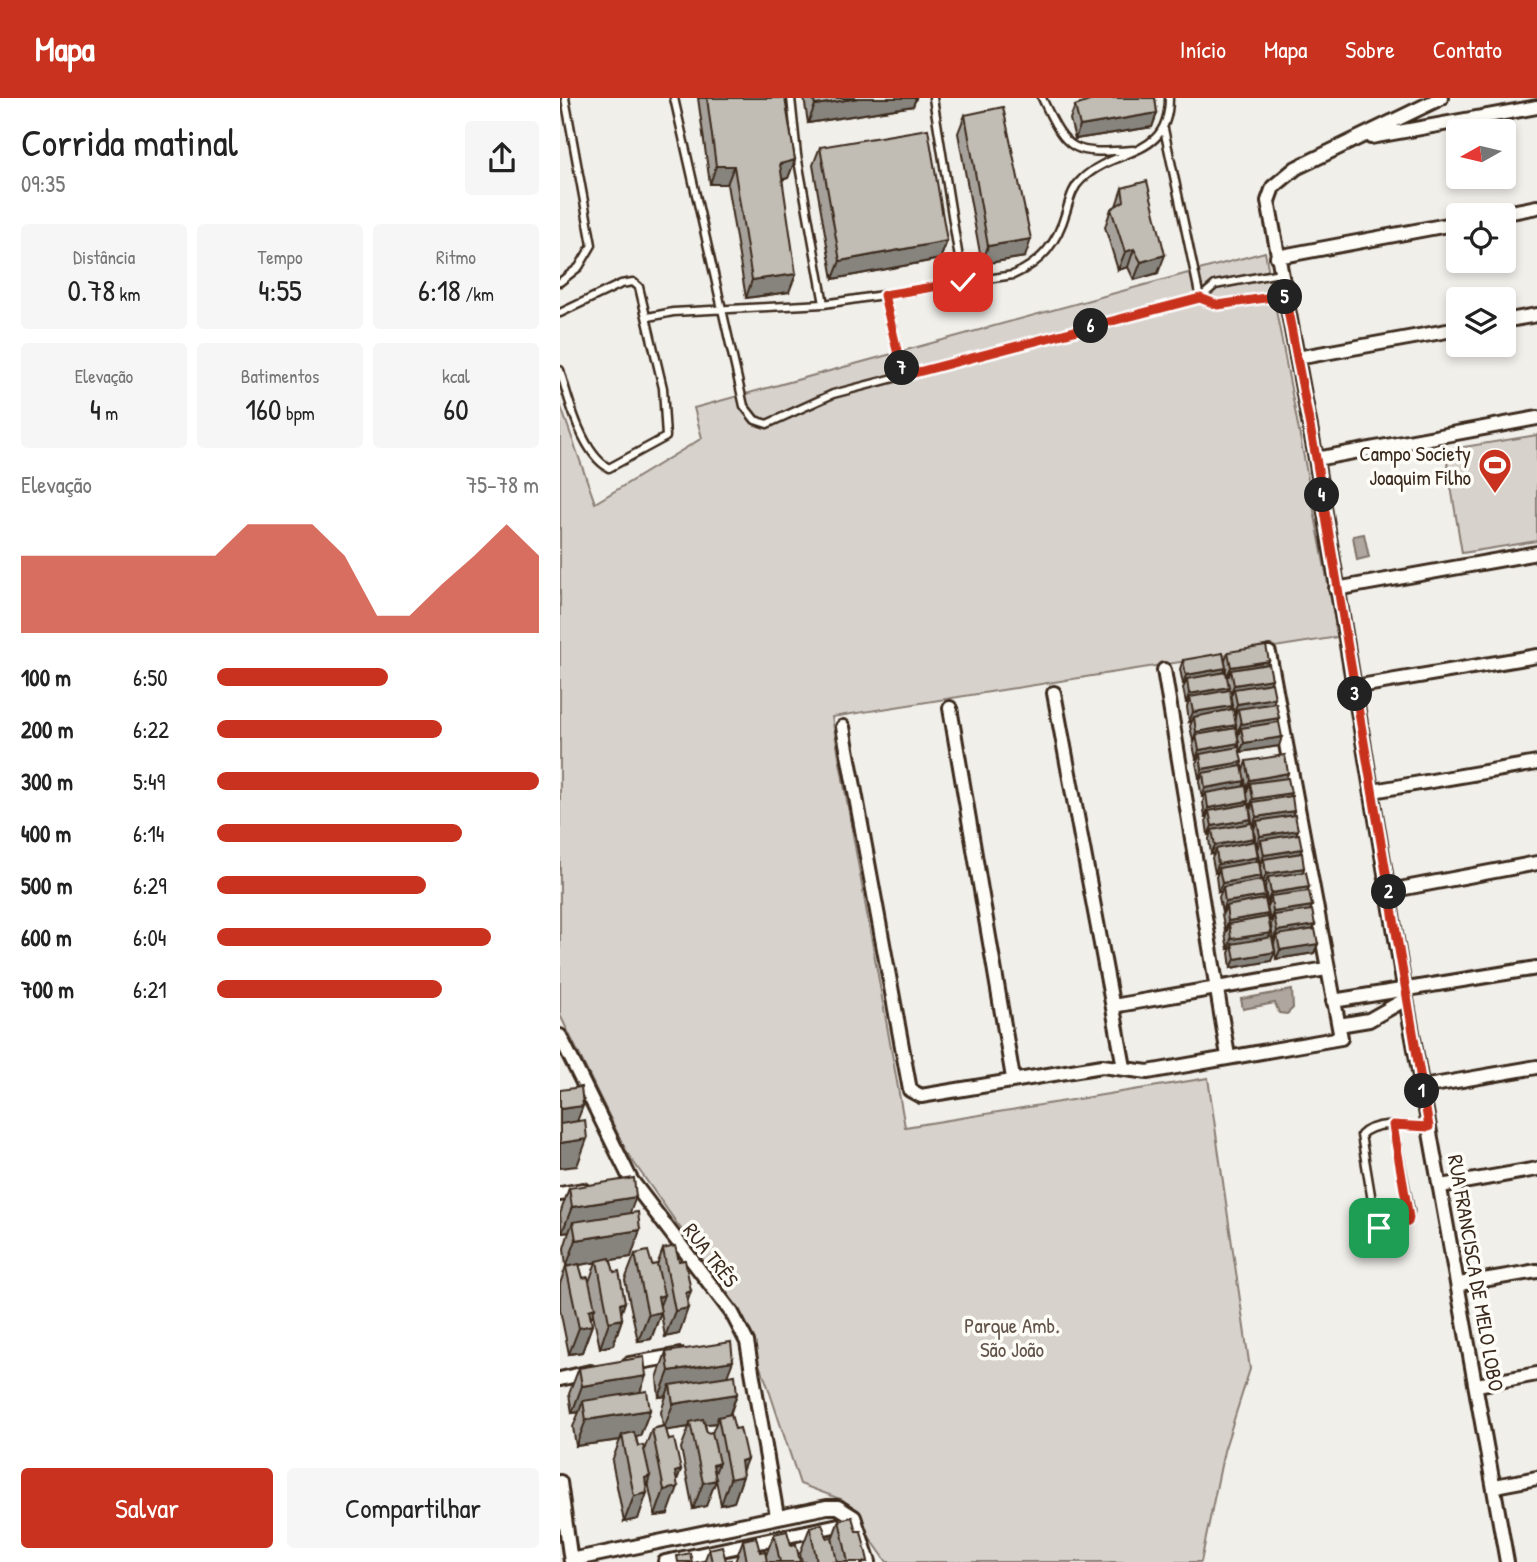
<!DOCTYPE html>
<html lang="pt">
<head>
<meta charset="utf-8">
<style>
  body { margin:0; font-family:"Patrick Hand",sans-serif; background:#f6f6f6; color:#222; height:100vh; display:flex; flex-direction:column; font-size:26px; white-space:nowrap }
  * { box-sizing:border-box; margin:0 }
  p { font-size:23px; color:#767676 }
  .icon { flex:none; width:38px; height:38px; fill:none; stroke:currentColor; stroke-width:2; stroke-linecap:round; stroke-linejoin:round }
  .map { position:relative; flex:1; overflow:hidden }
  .panel { display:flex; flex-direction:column; background:#fff; width:560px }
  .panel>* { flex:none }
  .needle { width:46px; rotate:262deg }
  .controls { position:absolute; left:886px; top:21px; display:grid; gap:14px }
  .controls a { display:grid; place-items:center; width:70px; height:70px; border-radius:7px; background:#fff; box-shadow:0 4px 10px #0003; font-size:35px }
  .pin { position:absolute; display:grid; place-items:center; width:60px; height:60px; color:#fff; margin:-30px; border-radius:14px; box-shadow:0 4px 10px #0006 }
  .km { position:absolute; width:35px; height:35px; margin:-18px; border-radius:50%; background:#222; color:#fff; font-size:19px; line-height:35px; text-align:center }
  .round { display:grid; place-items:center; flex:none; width:74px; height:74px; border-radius:7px; background:#f6f6f6 }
  .summary { display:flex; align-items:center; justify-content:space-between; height:119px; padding:0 21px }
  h1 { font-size:38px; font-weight:600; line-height:52px }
  .metrics { display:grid; grid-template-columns:repeat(3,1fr); gap:10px; height:119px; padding:7px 21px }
  .metrics div { display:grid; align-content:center; border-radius:7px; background:#f6f6f6; text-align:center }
  .metrics b { font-size:30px; font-weight:600 }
  .metrics small { font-size:19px; font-weight:400 }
  .metrics p { font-size:19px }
  .chart { height:196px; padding:14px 21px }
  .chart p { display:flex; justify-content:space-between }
  .chart svg { width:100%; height:126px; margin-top:7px; fill:#c8321e; opacity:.7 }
  .cta { display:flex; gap:14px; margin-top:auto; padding:14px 21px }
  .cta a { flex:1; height:80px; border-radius:7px; background:#c8321e; color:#fff; font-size:28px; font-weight:600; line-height:80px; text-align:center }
  .cta a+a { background:#f6f6f6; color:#222 }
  ul { padding:0 21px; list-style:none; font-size:23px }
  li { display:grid; grid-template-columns:112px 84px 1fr; align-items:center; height:52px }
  li i { height:18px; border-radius:9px; background:#c8321e }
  header { display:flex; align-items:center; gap:42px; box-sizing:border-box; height:98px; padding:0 35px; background:#c8321e; color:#fff }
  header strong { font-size:33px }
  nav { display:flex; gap:38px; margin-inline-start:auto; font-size:24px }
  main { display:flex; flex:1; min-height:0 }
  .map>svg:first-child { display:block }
  .green { fill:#d7d2cc; stroke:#897e75; stroke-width:2 }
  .water { fill:#aea69f; stroke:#80746b; stroke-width:2 }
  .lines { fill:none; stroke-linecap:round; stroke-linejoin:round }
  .service-casing { stroke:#3b2a1e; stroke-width:11 }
  .minor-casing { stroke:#3b2a1e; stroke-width:18 }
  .service { stroke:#fdfcf7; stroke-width:6 }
  .minor { stroke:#fdfcf7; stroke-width:12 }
  .wall { fill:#a6a29b; stroke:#3b2a1e; stroke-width:2; fill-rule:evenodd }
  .shaded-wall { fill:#87847e; stroke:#3b2a1e; stroke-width:2 }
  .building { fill:#c1bcb4; stroke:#3b2a1e; stroke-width:2 }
  .route-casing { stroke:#fff; stroke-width:14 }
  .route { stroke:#c8321e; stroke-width:9 }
  .labels { text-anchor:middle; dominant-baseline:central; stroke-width:7; stroke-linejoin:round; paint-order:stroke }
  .poi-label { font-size:21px; fill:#3b2a1e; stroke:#fdfcf7; text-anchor:end }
  .street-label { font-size:21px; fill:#3b2a1e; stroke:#fdfcf7 }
  .park-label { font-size:21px; fill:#62544a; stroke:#fdfcf7 }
</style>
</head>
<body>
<header>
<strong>Mapa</strong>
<nav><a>Início</a><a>Mapa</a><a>Sobre</a><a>Contato</a></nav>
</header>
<main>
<section class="panel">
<div class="summary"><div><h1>Corrida matinal</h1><p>09:35</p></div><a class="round"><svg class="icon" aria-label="share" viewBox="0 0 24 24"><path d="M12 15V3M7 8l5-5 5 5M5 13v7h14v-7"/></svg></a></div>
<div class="metrics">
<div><p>Distância</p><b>0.78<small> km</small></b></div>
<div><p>Tempo</p><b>4:55</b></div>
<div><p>Ritmo</p><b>6:18<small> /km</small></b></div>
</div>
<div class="metrics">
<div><p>Elevação</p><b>4<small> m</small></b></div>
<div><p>Batimentos</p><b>160<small> bpm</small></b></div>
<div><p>kcal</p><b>60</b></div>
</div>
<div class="chart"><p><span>Elevação</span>75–78 m</p>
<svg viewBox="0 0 160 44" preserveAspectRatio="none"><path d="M0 44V17L10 17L20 17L30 17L40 17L50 17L60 17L70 6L80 6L90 6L100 17L110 38L120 38L130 27L140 17L150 6L160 17V44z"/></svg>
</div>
<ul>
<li><b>100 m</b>6:50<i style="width:53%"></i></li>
<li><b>200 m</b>6:22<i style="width:70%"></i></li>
<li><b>300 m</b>5:49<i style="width:100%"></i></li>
<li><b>400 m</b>6:14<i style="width:76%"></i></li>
<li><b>500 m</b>6:29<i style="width:65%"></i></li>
<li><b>600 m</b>6:04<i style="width:85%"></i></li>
<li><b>700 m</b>6:21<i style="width:70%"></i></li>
</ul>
<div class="cta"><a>Salvar</a><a>Compartilhar</a></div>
</section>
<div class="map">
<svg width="977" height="1464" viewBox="0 0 977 1464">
  <rect width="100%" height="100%" fill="#f1efea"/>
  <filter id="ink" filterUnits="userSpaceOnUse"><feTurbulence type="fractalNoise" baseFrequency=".0143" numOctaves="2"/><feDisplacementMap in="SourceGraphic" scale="14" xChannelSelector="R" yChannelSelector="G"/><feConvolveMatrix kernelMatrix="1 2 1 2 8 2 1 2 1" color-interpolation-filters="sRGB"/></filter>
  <g filter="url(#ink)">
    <path class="green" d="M705,154L778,539L272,619L345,1029L648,980L690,1271L664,1353L641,1464H327L283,1402L240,1386L206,1283L170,1200L67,1055L0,917V306L35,405L142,340L134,310Z
      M977,337V443L902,455L885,352Z"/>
    <path class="water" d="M804,436L809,459L797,462L793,438Z
      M732,892L733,910L727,916L719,915L715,905L683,911L681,901Z"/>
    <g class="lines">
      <defs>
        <path id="service" d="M114,0L184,308L195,322L207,326L273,296L640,200L655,187L720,175
          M231,0L237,57L264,206
          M373,0L403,185
          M482,0C508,56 513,56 573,52
          M604,31L640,200
          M0,184L19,169L32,147L5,0
          M324,197L343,278
          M640,200L658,207L725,197
          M0,215L61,186L73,184L79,189L103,290L106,339L49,370C22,356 8,300 0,272
          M88,219L113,214L264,206L453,177C482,164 497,145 506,114C510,101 512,90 522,81C556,48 609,62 609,0
          M833,1027L850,1113L848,1124L824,1131L816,1127L801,1037C816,1021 849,1028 869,1029"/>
        <path id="minor" d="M881,0L736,70L713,89L708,103L756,361L846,901L947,1464
          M811,39L977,9
          M936,117L977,109
          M717,159L898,125
          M943,223L977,217
          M737,260L898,231
          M756,361L977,320
          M776,491L977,455
          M604,572L668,958
          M794,589L977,558
          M494,595L564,969
          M390,610L453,980
          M283,629L350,992L361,998L542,968L588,974L781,940L709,555
          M813,693L977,665
          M829,793L977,765
          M773,903L977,870
          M553,908L766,871
          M779,927L809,922L846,901
          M0,938L71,1082L172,1215L187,1244L217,1418
          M862,989L977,969
          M881,1088L977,1071
          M0,1096L23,1092
          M899,1186L977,1173
          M69,1266L120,1257
          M0,1281L30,1274
          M917,1287L977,1276
          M0,1384L11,1464
          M935,1388L977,1380
          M11,1462L267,1409H278L294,1419L309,1464
          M105,1464L293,1424"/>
      </defs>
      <use href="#service" class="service-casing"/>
      <use href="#minor" class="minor-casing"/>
      <use href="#service" class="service"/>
      <use href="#minor" class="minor"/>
    </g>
    <path class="wall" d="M138,0H225L235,62L228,80L222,82L229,194L186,200L167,86H150Z
      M244,0H356L353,8L248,25Z
      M533,0H595L597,15L592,29L515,41L510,21L515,8L534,2Z
      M405,17L465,159L422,166L398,35Z
      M260,49L387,143L380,161L273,181L253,67Z
      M562,90L598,175L574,182L568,169L558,172L545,129L551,111L556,108Z
      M668,554L709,563L707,566L712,581L710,585L715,600L713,605L719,620L717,624L719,648L680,654L678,639L679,635H677L675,620L676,615L674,616L676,627L674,630L679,645L677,649L682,664L681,668L683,673L686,663L728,675L726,680L729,698L734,713L732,717L738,732L736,736L742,751L740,755L744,770L743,774L749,789L747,793L752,808L750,812L755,827L753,831L758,846L754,855L716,861L714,846L715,842H713L711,827L712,823H710L707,808L709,804H707L705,789L706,785H703L705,798L704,801L707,820L711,863L671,870L669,855L671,850L668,851L665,836L667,832H665L662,817L664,813L662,814L659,799L661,794H658L656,779L658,774L655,775L652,760L654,756H651L649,741L650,737H648L646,722L647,718L645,719L643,704L644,699H642L639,684L641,680H639L636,665L638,661H636L633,647L635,642L633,643L630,628L632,623L629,624L627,609L628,605H626L623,590L625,586H623L620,571L623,562L664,574H666L665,563ZM685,681L686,691L688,690L687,694L683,688ZM690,710H691L690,713L693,728H695L694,732L696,747H699L697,751L700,766H701L700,770L702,782L700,783L696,764L698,759L693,744L694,740L690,725Z
      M9,1090L70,1115L71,1159L50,1162L54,1174L65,1204L61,1215L62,1221L53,1247L40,1250L33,1216L31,1221L32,1227L22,1254L9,1256L0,1212V1186L6,1168L4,1150L9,1134L2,1135L0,1116ZM36,1164L29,1184L23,1180L19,1167Z
      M103,1151L127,1204L119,1236L105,1239L101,1215L91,1241L78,1243L65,1182L75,1156L92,1167H97Z
      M106,1254L167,1278L177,1296L170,1317L183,1378L174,1404L161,1407L156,1382L146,1408L133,1411L121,1350L129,1329L106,1332L117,1384L108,1416L95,1418L88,1384L78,1421L64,1424L52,1363L60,1342L16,1348L13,1329L19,1314L12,1315L9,1296L19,1270L80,1294L90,1312L80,1338L76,1339L78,1348L84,1352L92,1331L103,1328L101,1314L106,1298L99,1299L97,1280ZM156,1325L152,1335H147L145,1326Z
      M279,1422L307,1464H242L240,1455L250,1429L267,1440L272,1441Z
      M214,1436L231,1447L240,1464H175L183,1442L206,1457Z
      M149,1451L166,1463L171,1464H144Z"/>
    <path class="shaded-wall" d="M298,0H356L353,8L248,25L255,7Z
      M597,15L592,29L515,41L520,28Z
      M235,62L228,80L213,84L220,66Z
      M156,68H174L167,86H150Z
      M471,141L465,159L422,166L428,148Z
      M387,143L380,161L273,181L280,163Z
      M574,151L568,169L558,172L565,154Z
      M605,157L598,175L574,182L581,164Z
      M236,176L229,194L186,200L192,182Z
      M709,563L705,572H671L669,578H667L671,569Z
      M666,570L662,579L627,581L625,586H623L626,577Z
      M712,581L708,591H674L672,596L670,597L674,587Z
      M669,589L666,598L630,599L628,605H626L629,596Z
      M715,600L712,609L678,611L676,615L674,616L677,606Z
      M672,608L669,617L634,619L632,623L629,624L633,614Z
      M719,620L715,629L681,630L679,635H677L681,626Z
      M676,627L672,636L636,637L635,642L633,643L636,634Z
      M722,639L719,648L680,654L684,645Z
      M679,645L675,655L640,656L638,661H636L639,652Z
      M682,664L679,674L643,675L641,680H639L642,671Z
      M728,675L725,684L690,685L688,690L686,691L690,682Z
      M685,683L682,692L646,695L644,699H642L645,690Z
      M731,695L727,704H693L691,710H689L693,701Z
      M688,703L685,712L649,713L647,718L645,719L648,710Z
      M734,713L731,722L697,723L695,728H693L696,719Z
      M691,721L688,731L652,732L650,737H648L652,728Z
      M738,732L734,741L701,742L699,747H696L700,738Z
      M694,740L691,749L656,751L654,756H651L655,747Z
      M742,751L738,760L704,761L701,766H700L704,757Z
      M698,759L694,768L659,770L658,774L655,775L658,766Z
      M744,770L741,779H708L706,785H703L706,776Z
      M701,778L698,787L663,789L661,794H658L662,785Z
      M749,789L745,798H711L709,804H707L711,795Z
      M705,798L702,807L666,808L664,813L662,814L665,804Z
      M752,808L748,817H714L712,823H710L713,814Z
      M708,816L705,826H669L667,832H665L668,823Z
      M755,827L751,836L717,837L715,842H713L717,833Z
      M711,835L707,844L672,846L671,850L668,851L671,841Z
      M758,846L754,855L716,861L720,852Z
      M715,854L711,863L671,870L675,861Z
      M23,1008L13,1034L0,1036V1011Z
      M27,1041L17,1068L0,1070V1045Z
      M76,1099L66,1125L13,1124L9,1134L2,1135L12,1109Z
      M80,1132L71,1159L6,1169L16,1142Z
      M131,1193L125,1211L128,1210L119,1236L105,1239L115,1213L126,1195Z
      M104,1197L97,1215L101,1214L91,1241L78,1243L88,1217L98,1199Z
      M65,1204L59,1222L62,1221L53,1247L40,1250L49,1224L60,1206Z
      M35,1210L28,1228L32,1227L22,1254L9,1256L19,1230L29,1212Z
      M173,1263L163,1289L110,1287L106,1298L99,1299L109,1273Z
      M86,1278L76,1305L23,1303L19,1314L12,1315L22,1288Z
      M177,1296L167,1323L158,1319L156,1325L131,1328L130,1324L129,1329L103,1333L113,1306Z
      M90,1312L80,1338L62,1341V1337L60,1342L16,1348L26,1322Z
      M187,1361L180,1379L183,1378L174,1404L161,1407L170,1381L181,1363Z
      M159,1365L152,1383L156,1382L146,1408L133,1411L143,1385L153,1367Z
      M121,1372L114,1390L118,1389L108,1416L95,1418L104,1392L115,1374Z
      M90,1378L84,1396L87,1395L78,1421L64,1424L74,1398L85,1380Z"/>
    <path class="building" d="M147,0H225L235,62L220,66L236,176L192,182L174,68H156Z
      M253,0H298L255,7Z
      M538,0H595L597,15L520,28L515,8Z
      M443,9L471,141L428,148L405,17Z
      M368,31L387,143L280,163L260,49Z
      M587,83L605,157L581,164L574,151L565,154L551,111L564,103L562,90Z
      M706,548L709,563L671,569L668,554Z
      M663,555L666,570L626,577L623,562Z
      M709,566L712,581L674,587L671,572Z
      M666,574L669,589L629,596L627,581Z
      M712,585L715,600L677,606L674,591Z
      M670,592L672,608L633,614L630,599Z
      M716,605L719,620L681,626L678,611Z
      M673,611L676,627L636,634L634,619Z
      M719,624L722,639L684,645L681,630Z
      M676,630L679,645L639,652L636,637Z
      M679,649L682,664L642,671L640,656Z
      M725,657L728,675L690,682L686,663Z
      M682,668L685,683L645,690L643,675Z
      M728,680L731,695L693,701L690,685Z
      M686,688L688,703L648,710L646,695Z
      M732,698L734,713L696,719L693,704Z
      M689,706L691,721L652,728L649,713Z
      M735,717L738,732L700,738L697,723Z
      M692,725L694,740L655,747L652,732Z
      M739,736L742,751L704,757L701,742Z
      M695,743L698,759L658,766L656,751Z
      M742,755L744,770L706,776L704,761Z
      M699,763L701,778L662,785L659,770Z
      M746,774L749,789L711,795L708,779Z
      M702,782L705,798L665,804L663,789Z
      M749,793L752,808L713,814L711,798Z
      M705,801L708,816L668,823L666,808Z
      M752,812L755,827L717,833L714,817Z
      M708,819L711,835L671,841L669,826Z
      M755,831L758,846L720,852L717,837Z
      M712,839L715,854L675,861L672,846Z
      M21,989L23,1008L0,1011V992Z
      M25,1022L27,1041L0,1045V1026Z
      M74,1080L76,1099L12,1109L9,1090Z
      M78,1114L80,1132L16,1142L13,1124Z
      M115,1148L119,1163L125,1162L131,1193L126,1195L128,1210L115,1213L103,1151Z
      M88,1153L92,1167L97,1166L104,1197L98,1199L101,1214L88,1217L75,1156Z
      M50,1160L54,1174L59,1173L65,1204L60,1206L62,1221L49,1224L37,1163Z
      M19,1166L23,1180L28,1179L35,1210L29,1212L32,1227L19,1230L6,1169Z
      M171,1244L173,1263L109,1273L106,1254Z
      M84,1259L86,1278L22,1288L19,1270Z
      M175,1277L177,1296L113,1306L110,1287Z
      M87,1293L90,1312L26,1322L23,1303Z
      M171,1316L175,1331L180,1330L187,1361L181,1363L183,1378L170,1381L158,1319Z
      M143,1321L147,1335L152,1334L159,1365L153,1367L156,1382L143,1385L130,1324Z
      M105,1328L109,1342L114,1341L121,1372L115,1374L118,1389L104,1392L92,1331Z
      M74,1334L78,1348L83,1347L90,1378L85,1380L87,1395L74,1398L62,1337Z
      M292,1419L296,1433H301L308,1463L306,1464H288L279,1422Z
      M262,1426L267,1440L272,1439L277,1464H257L250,1429Z
      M227,1433L231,1447L236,1446L240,1464H220L214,1436Z
      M196,1439L200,1454L205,1453L207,1464H187L183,1442Z
      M162,1448L166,1463L171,1462V1464H152L149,1451Z
      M130,1455L132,1464H118L117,1458Z"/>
  </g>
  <g class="lines" filter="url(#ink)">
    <defs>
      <path id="route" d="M403,184L324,197L343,278L640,200L658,207L725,197L756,360L869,1029L833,1027L849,1120L848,1124L819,1130"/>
    </defs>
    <use href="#route" class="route-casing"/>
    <use href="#route" class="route"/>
  </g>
  <defs>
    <symbol id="stadium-pin" viewBox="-11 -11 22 30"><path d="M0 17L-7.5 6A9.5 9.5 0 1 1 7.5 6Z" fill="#c8321e" stroke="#fdfcf7"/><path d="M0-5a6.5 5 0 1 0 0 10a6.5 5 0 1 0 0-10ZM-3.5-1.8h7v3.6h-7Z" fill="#fff"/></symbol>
  </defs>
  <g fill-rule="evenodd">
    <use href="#stadium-pin" x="916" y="348" width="38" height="52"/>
  </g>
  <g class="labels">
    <g class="poi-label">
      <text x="911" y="355">Campo Society<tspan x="911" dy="24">Joaquim Filho</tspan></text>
    </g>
    <g class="street-label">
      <text transform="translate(151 1157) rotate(52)">RUA TRÊS</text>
      <text transform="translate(916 1175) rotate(80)">RUA FRANCISCA DE MELO LOBO</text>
    </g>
    <g class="park-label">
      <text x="452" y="1227">Parque Amb.<tspan x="452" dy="24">São João</tspan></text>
    </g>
  </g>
</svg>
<div class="controls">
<a><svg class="needle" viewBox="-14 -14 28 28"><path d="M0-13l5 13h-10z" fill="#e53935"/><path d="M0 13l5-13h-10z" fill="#767676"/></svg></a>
<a><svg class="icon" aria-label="locate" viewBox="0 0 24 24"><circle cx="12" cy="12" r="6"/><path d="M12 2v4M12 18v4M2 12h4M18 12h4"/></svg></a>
<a><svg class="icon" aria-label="layers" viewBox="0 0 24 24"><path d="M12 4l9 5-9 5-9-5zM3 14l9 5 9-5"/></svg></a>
</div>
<div class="pin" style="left:819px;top:1130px;background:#1e9e55"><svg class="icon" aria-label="arrive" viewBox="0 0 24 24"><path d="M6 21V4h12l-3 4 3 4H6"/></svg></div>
<div class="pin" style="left:403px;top:184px;background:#d93025"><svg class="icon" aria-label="check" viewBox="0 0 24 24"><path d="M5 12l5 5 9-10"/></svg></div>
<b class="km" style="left:862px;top:993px">1</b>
<b class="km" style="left:829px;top:794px">2</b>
<b class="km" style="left:795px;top:596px">3</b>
<b class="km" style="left:762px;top:397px">4</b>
<b class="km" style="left:725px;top:199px">5</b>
<b class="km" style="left:531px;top:228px">6</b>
<b class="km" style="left:342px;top:270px">7</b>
</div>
</main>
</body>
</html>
